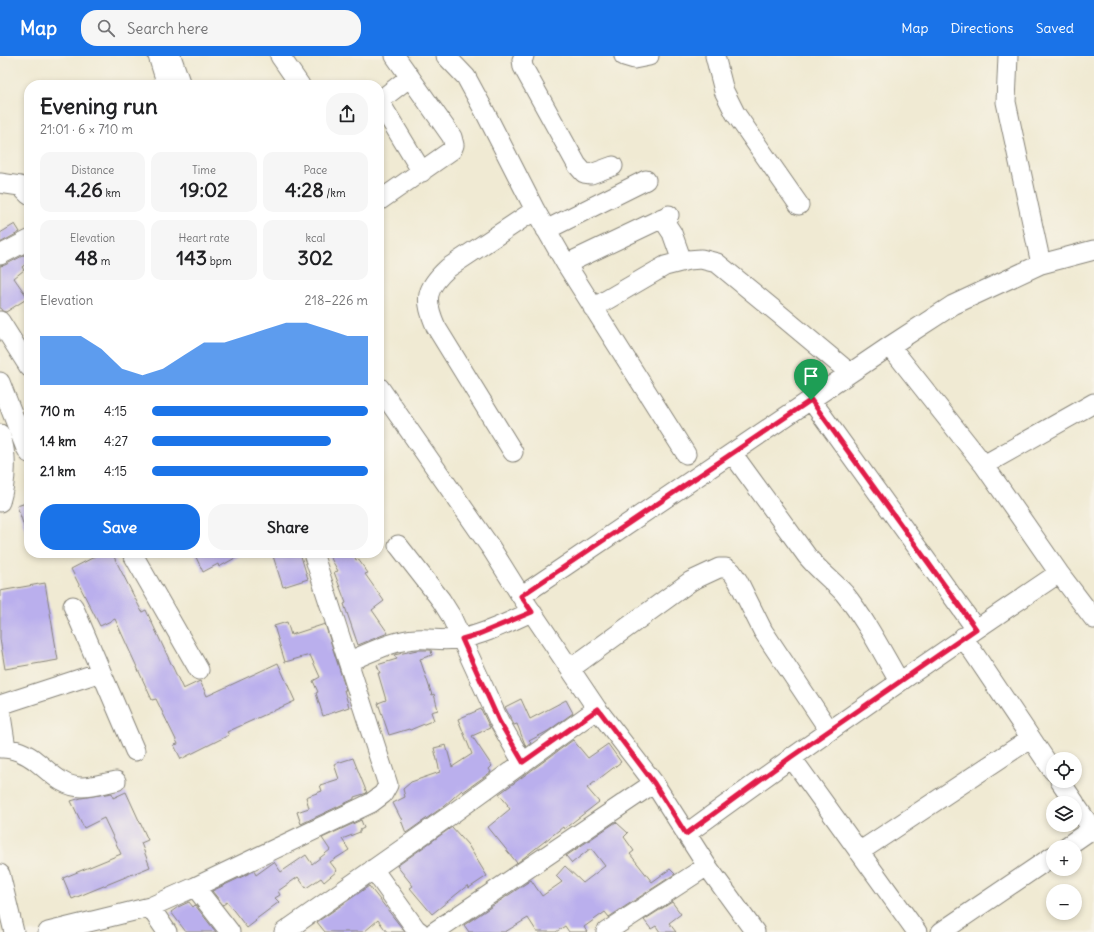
<!DOCTYPE html>
<html lang="en">
<head>
<meta charset="utf-8">
<style>
  body { margin:0; font-family:Delius,sans-serif; background:#f6f6f6; color:#202124; height:100vh; display:flex; flex-direction:column; font-size:15px; white-space:nowrap }
  * { box-sizing:border-box; margin:0 }
  p { font-size:13px; color:#757577 }
  .icon { flex:none; width:22px; height:22px; fill:none; stroke:currentColor; stroke-width:2; stroke-linecap:round; stroke-linejoin:round }
  .map { position:relative; flex:1; overflow:hidden }
  .details { position:absolute; left:24px; top:24px; width:360px; height:478px; display:flex; flex-direction:column; background:#fff; border-radius:16px; box-shadow:0 2px 6px #0003 }
  .details>* { flex:none }
  .controls { position:absolute; left:1046px; top:696px; display:grid; gap:8px }
  .controls a { display:grid; place-items:center; width:36px; height:36px; border-radius:50%; background:#fff; box-shadow:0 2px 6px #0003; font-size:20px }
  .pin { position:absolute; display:grid; place-items:center; width:34px; height:34px; color:#fff; margin:-41px -17px; border-radius:50% 50% 50% 0; rotate:-45deg; box-shadow:0 0 4px #0007 }
  .pin .icon { rotate:45deg }
  .round { display:grid; place-items:center; flex:none; width:42px; height:42px; border-radius:16px; background:#f6f6f6 }
  .headline { display:flex; align-items:center; justify-content:space-between; height:68px; padding:0 16px }
  h1 { font-size:22px; font-weight:800; line-height:30px }
  .stats { display:grid; grid-template-columns:repeat(3,1fr); gap:6px; height:68px; padding:4px 16px }
  .stats div { display:grid; align-content:center; border-radius:10px; background:#f6f6f6; text-align:center }
  .stats b { font-size:20px; font-weight:800 }
  .stats small { font-size:11px; font-weight:400 }
  .stats p { font-size:11px }
  .chart { height:112px; padding:8px 16px }
  .chart p { display:flex; justify-content:space-between }
  .chart svg { width:100%; height:72px; margin-top:4px; fill:#1a73e8; opacity:.7 }
  .primary-button { display:flex; gap:8px; margin-top:auto; padding:8px 16px }
  .primary-button a { flex:1; height:46px; border-radius:16px; background:#1a73e8; color:#fff; font-size:16px; font-weight:800; line-height:46px; text-align:center }
  .primary-button a+a { background:#f6f6f6; color:#202124 }
  ul { padding:0 16px; list-style:none; font-size:13px }
  li { display:grid; grid-template-columns:64px 48px 1fr; align-items:center; height:30px }
  li i { height:10px; border-radius:5px; background:#1a73e8 }
  header { display:flex; align-items:center; gap:24px; box-sizing:border-box; height:56px; padding:0 20px; background:#1a73e8; color:#fff }
  header strong { font-size:19px }
  nav { display:flex; gap:22px; margin-inline-start:auto; font-size:14px }
  .search { width:280px; height:36px; background:#f6f6f6; display:flex; align-items:center; gap:10px; box-sizing:border-box; padding:0 14px; border-radius:16px; color:#757577; font-size:15px }
  .map>svg:first-child { display:block }
  .building { fill:#baafed }
  .lines { fill:none; stroke-linecap:round; stroke-linejoin:round }
  .minor-casing { stroke:#868378; stroke-width:21 }
  .minor { stroke:#fff; stroke-width:19 }
  .route-casing { stroke:#fff; stroke-width:8 }
  .route { stroke:#e11d48; stroke-width:5 }
</style>
</head>
<body>
<header>
<strong>Map</strong>
<div class="search"><svg class="icon" aria-label="search" viewBox="0 0 24 24"><circle cx="10" cy="10" r="6"/><path d="M15 15l6 6"/></svg>Search here</div>
<nav><a>Map</a><a>Directions</a><a>Saved</a></nav>
</header>
<div class="map">
<svg width="1094" height="876" viewBox="0 0 1094 876">
  <rect width="100%" height="100%" fill="#f7f3e8"/>
  <filter id="ink" filterUnits="userSpaceOnUse"><feTurbulence type="fractalNoise" baseFrequency=".025" numOctaves="2"/><feDisplacementMap in="SourceGraphic" scale="8" xChannelSelector="R" yChannelSelector="G"/><feConvolveMatrix kernelMatrix="1 2 1 2 8 2 1 2 1" color-interpolation-filters="sRGB"/></filter>
  <filter id="wash" filterUnits="userSpaceOnUse"><feTurbulence type="fractalNoise" baseFrequency=".012" numOctaves="4" result="noise"/><feDisplacementMap in="SourceGraphic" scale="16" xChannelSelector="R" yChannelSelector="G"/><feGaussianBlur stdDeviation="0.9" result="paint"/><feColorMatrix in="noise" values="0 0 0 0 0 0 0 0 0 0 0 0 0 0 0 0 0 1.4 0 .05"/><feComposite in="paint" operator="in"/></filter>
  <g filter="url(#wash)">
    <rect width="100%" height="100%" fill="#f0ead3"/>
    <g id="blocks">
      <path class="building" d="M15,168L20,176L0,187V177Z
        M28,197L29,205L22,211L24,214L14,222L28,242L6,256L2,255L0,251V210L5,209Z
        M29,446V479H27L17,450Z
        M102,497H112L142,556L146,554L183,633L200,625L207,640L278,607L295,645L227,676L229,679L181,703L174,689L178,688L156,643L152,644L115,563L100,570L71,513Z
        M194,497H244L219,511L218,508L203,516Z
        M272,497H300L308,523L283,531Z
        M328,497H353L356,504L358,503L368,517L365,518L384,545L372,554L388,577L358,589L344,548L346,547L334,516L338,515Z
        M45,527L58,604L5,613L0,583V535Z
        M287,566L291,579L325,568L346,634H344L349,651L323,660L316,637L318,636L313,625L320,621L310,599L285,606L274,570Z
        M417,594H431L432,599L420,603L432,639L434,638L438,654L431,656L434,664L410,674L409,673L389,679L378,647L386,644L378,617H380L377,609L397,603L394,599Z
        M521,643L530,663L566,644L573,657L548,675L529,685L531,687L526,691L517,668L514,669L505,651Z
        M481,653L490,672L472,680L492,710L489,713L491,716L463,736L462,734L443,751L406,777L401,764L403,763H401L393,747L405,741L403,733L411,726L440,716L434,692L446,689L452,711L472,698L458,663Z
        M573,684L588,702L608,688L621,706L587,732L599,746L564,773L563,771L517,807L488,771L510,753L507,749H508L499,738Z
        M353,702L367,737L354,741V743L301,768L297,756L309,752L306,741L322,735L320,729L339,723L334,708Z
        M126,736L148,784L141,787L150,811L72,843L63,822L121,798L104,762L84,772L71,745L81,742L112,737L113,742Z
        M361,764L364,772L360,774V776L342,783L349,794L330,806L337,815L324,826L321,822L306,832L298,821L278,835L280,839L275,842L279,846L255,864L256,865L247,872L227,846L223,849L212,835L254,815L256,819L274,806L281,816L306,799L312,808L330,794L322,782Z
        M616,766L628,777L624,781L634,795L630,798L652,826L670,813L675,818L609,861L605,856L584,871L587,876H569L565,870L556,876H537L528,862L505,876H469L464,869L531,824L542,840L562,826L556,820L565,810L583,827L605,810L591,792L572,807L566,800Z
        M452,771L468,789L487,820L469,832L468,829L432,858L410,832L413,830L397,810Z
        M369,830L405,876H387L378,864L364,876H325L317,866Z
        M189,846L193,851L195,849L216,876H186L171,856L178,851Z
        M672,846L681,858L669,867L676,876H660L656,870L651,873L644,864Z"/>
    </g>
  </g>
  <g filter="url(#ink)">
    <use href="#blocks" fill-opacity="0" stroke="#868378" stroke-width="1"/>
    <g class="lines">
      <defs>
        <path id="minor" d="M158,0L167,29
          M171,0L181,29
          M280,0L300,29
          M446,0L466,21L486,58L535,154L566,208L686,398
          M524,0L522,4L523,11L577,109L584,117L591,118L613,110
          M624,0L634,3L649,0
          M715,0L724,35L735,57L799,149
          M1008,0L1006,46L1041,208
          M379,45L422,116
          M379,45L410,21
          M0,127L20,130L29,139
          M379,145L452,94L454,89L452,81L395,0
          M662,162L672,177L682,205
          M546,174L646,124
          M0,199L29,184
          M566,208L669,159
          M593,252L665,210L688,204L701,203L717,207L778,257L850,317
          M0,265L29,311
          M890,290L984,409L1059,517L1094,563
          M0,326L25,390L29,397
          M379,331L491,492L521,540L597,653L654,727L707,810L755,876
          M811,344L976,573
          M0,378C8,398 6,426 0,446
          M513,396L436,271C424,243 425,233 448,212L535,154
          M732,397L807,500C818,514 832,524 844,537C866,564 882,596 899,625
          M984,409L1094,347
          M398,489L441,544L451,560L499,665L523,707
          M132,497L199,614
          M521,540L890,290L953,249L1041,208L1094,194
          M73,550L135,695
          M963,581L1053,715
          M349,605C370,597 393,584 416,583C432,582 447,586 463,582C486,578 510,565 532,556
          M570,613L691,525L719,512H726L732,516L738,525L763,575L829,674
          M0,649L101,616
          M0,653L6,692
          M0,692C12,691 28,698 37,706C51,717 63,731 82,731C93,731 105,727 116,725
          M791,701L917,876
          M1060,725L1075,747
          M1075,748L1094,776
          M686,778C809,688 933,602 1059,517
          M1066,791L1092,773
          M859,796L1031,682
          M373,813L416,873L420,876
          M0,818L14,876
          M195,831L230,876
          M150,851L167,876
          M48,876L150,851L195,831L371,747L383,738L388,729L313,497
          M284,876L452,758L597,653
          M434,876L654,727
          M606,876L707,810
          M941,876L1053,800"/>
      </defs>
      <use href="#minor" class="minor-casing"/>
      <use href="#minor" class="minor"/>
    </g>
  </g>
  <g class="lines" filter="url(#ink)">
    <defs>
      <path id="route" d="M811,344L976,573L791,701L686,778L654,727L598,653L523,706L499,665L462,583L479,578L532,556L521,540Z"/>
    </defs>
    <use href="#route" class="route-casing"/>
    <use href="#route" class="route"/>
  </g>
</svg>
<div class="controls">
<a><svg class="icon" aria-label="locate" viewBox="0 0 24 24"><circle cx="12" cy="12" r="6"/><path d="M12 2v4M12 18v4M2 12h4M18 12h4"/></svg></a>
<a><svg class="icon" aria-label="layers" viewBox="0 0 24 24"><path d="M12 4l9 5-9 5-9-5zM3 14l9 5 9-5"/></svg></a>
<a>+</a>
<a>−</a>
</div>
<div class="pin" style="left:811px;top:344px;background:#1e9e55"><svg class="icon" aria-label="arrive" viewBox="0 0 24 24"><path d="M6 21V4h12l-3 4 3 4H6"/></svg></div>
<section class="details">
<div class="headline"><div><h1>Evening run</h1><p>21:01 · 6 × 710 m</p></div><a class="round"><svg class="icon" aria-label="share" viewBox="0 0 24 24"><path d="M12 15V3M7 8l5-5 5 5M5 13v7h14v-7"/></svg></a></div>
<div class="stats">
<div><p>Distance</p><b>4.26<small> km</small></b></div>
<div><p>Time</p><b>19:02</b></div>
<div><p>Pace</p><b>4:28<small> /km</small></b></div>
</div>
<div class="stats">
<div><p>Elevation</p><b>48<small> m</small></b></div>
<div><p>Heart rate</p><b>143<small> bpm</small></b></div>
<div><p>kcal</p><b>302</b></div>
</div>
<div class="chart"><p><span>Elevation</span>218–226 m</p>
<svg viewBox="0 0 160 44" preserveAspectRatio="none"><path d="M0 44V14L10 14L20 14L30 22L40 34L50 38L60 34L70 26L80 18L90 18L100 14L110 10L120 6L130 6L140 10L150 14L160 14V44z"/></svg>
</div>
<ul>
<li><b>710 m</b>4:15<i style="width:100%"></i></li>
<li><b>1.4 km</b>4:27<i style="width:83%"></i></li>
<li><b>2.1 km</b>4:15<i style="width:100%"></i></li>
</ul>
<div class="primary-button"><a>Save</a><a>Share</a></div>
</section>
</div>
</body>
</html>
